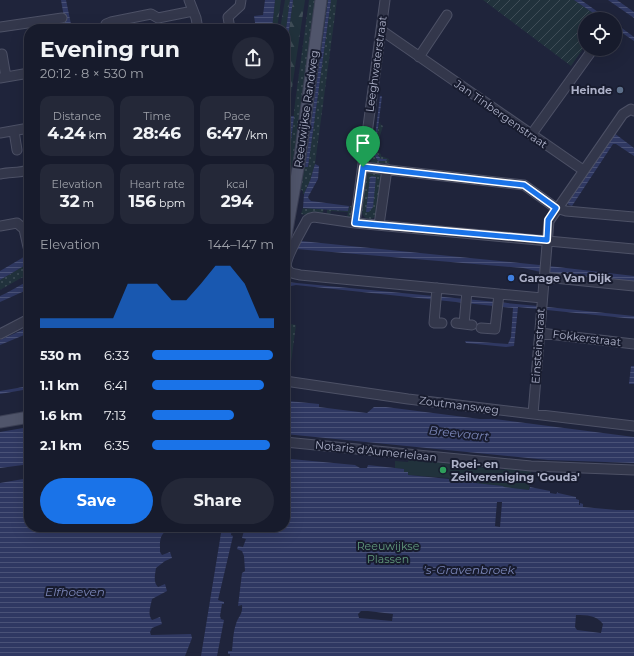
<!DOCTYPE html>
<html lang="en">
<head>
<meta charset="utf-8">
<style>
  body { margin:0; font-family:Montserrat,sans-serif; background:#242838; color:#f1f3f6; height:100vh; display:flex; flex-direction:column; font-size:15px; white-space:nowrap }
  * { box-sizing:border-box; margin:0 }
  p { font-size:13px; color:#9ea1a9 }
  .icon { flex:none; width:22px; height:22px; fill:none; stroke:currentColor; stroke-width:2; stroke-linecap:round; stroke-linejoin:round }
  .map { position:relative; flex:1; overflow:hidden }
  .sheet { position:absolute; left:24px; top:24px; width:266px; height:508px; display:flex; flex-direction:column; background:#171b2c; border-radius:16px; box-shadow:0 4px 16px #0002,0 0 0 1px #363948 }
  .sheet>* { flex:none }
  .buttons { position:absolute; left:578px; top:12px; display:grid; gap:8px }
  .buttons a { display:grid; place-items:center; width:44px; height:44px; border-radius:50%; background:#171b2c; box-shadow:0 4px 16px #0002,0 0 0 1px #363948; font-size:20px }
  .pin { position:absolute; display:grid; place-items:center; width:34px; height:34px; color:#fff; margin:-41px -17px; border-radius:50% 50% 50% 0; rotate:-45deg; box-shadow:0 0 4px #0007 }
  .pin .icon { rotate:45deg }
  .round { display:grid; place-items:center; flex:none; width:42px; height:42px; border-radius:21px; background:#242838 }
  .overview { display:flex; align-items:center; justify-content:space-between; height:68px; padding:0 16px }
  h1 { font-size:22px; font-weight:700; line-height:30px }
  .figures { display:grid; grid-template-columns:repeat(3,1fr); gap:6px; height:68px; padding:4px 16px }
  .figures div { display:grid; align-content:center; border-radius:10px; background:#242838; text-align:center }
  .figures b { font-size:17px; font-weight:700 }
  .figures small { font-size:11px; font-weight:400 }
  .figures p { font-size:11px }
  .chart { height:112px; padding:8px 16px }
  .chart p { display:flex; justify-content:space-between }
  .chart svg { width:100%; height:72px; margin-top:4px; fill:#1a73e8; opacity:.7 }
  .action { display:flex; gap:8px; margin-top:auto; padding:8px 16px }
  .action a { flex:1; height:46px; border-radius:24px; background:#1a73e8; color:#fff; font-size:16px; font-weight:700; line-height:46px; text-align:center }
  .action a+a { background:#242838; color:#f1f3f6 }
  ul { padding:0 16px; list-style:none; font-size:13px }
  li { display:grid; grid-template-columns:64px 48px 1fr; align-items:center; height:30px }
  li i { height:10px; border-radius:5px; background:#1a73e8 }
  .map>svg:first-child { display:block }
  .grass { fill:url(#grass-dots) }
  .forest { fill:url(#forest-firs) }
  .garden { fill:url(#garden-furrows) }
  .pitch { fill:#21323c }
  .water { fill:url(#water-rules); fill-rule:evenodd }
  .pier { fill:#1f243b }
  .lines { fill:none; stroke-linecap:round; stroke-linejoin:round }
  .minor-casing { stroke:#4d5166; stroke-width:11 }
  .major-casing { stroke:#3c4055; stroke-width:13 }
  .minor { stroke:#33374b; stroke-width:9 }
  .major { stroke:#50556b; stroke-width:11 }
  .route-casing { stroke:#fff; stroke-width:8 }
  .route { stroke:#1a73e8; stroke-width:5 }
  .service-dot { fill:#5c6f8a; stroke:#181c2f; stroke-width:1.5 }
  .shop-dot { fill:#3f7fe0; stroke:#181c2f; stroke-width:1.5 }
  .leisure-dot { fill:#2e9e5b; stroke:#181c2f; stroke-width:1.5 }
  .labels { text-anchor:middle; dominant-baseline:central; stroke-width:4; stroke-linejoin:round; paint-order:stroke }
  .street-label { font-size:11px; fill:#adb1c8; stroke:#181c2f }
  .poi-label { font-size:11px; font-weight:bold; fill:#adb1c8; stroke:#181c2f; text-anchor:start }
  .park-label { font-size:11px; fill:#629a7c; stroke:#181c2f }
  .water-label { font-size:12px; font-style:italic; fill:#7a85b7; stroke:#181c2f }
</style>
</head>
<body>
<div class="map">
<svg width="634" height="656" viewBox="0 0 634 656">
  <defs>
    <pattern id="grass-dots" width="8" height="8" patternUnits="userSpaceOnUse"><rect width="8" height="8" fill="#21323c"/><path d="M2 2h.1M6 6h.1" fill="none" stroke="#3f4d57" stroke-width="1.8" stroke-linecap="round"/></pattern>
    <pattern id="forest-firs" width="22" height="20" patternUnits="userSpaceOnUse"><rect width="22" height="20" fill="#21323c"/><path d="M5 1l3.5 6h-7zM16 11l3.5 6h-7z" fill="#3f4d57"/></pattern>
    <pattern id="garden-furrows" width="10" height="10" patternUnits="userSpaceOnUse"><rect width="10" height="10" fill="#21323c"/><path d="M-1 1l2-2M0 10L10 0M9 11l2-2" fill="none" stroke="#3f4d57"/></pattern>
    <pattern id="water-rules" width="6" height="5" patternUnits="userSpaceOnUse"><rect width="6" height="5" fill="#2f3862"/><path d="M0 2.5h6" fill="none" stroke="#4a5277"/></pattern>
  </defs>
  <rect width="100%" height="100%" fill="#1f243b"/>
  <path class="grass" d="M309,0H318L291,181L285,180L287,176L295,103Z
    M324,0H328L305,166L308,167L331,0H337L315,164L310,181L304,194H303V191L299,188Z
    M381,122L380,124L383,126L379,139L380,140L378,148V153L381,154V156L389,159L388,161L390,163H377L376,164C371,163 369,160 368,155H374L378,161L386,159H381L375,152L379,124Z
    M370,172L378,173L382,177L377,216L371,219C367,219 365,218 363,215C359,208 364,185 366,176L367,174Z
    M350,206H354V208H351L350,211H355C353,215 351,217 347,217L348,212L331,211L330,215H327V209L348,211Z
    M303,208L306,209L309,208L324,209L322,215L310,213L306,215L301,214Z
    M29,263V275L21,278L0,290V280Z
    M285,323L296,325L289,378L285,377Z"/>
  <path class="forest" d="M275,0H281L277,29H272Z
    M285,0H290L285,37V29H280Z
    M293,0H305L285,135V59Z"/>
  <path class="garden" d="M483,0H574L602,19H585V46L571,66Z"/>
  <path class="pitch" d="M409,457L464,463L468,466L504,470L506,468L531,471L529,490L504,487L503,486L475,483V480L471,483L449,481V478L407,475L404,472V469L395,468V461L408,462Z"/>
  <path class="water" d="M61,0H66L72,29H66Z
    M265,0H275L272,29H256L254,16L263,15Z
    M290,0H293L285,59V37Z
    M328,0H331L308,167H305Z
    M574,0H581L608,19H602Z
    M608,0H617L634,12V18Z
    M615,23L634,37V41L615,28Z
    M380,96H382L375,152L381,159H387L386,161H378L373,153Z
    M288,116H294L287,176L285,180V135Z
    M614,133L634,148V156L616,144H613L572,206L569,205L565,202Z
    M315,164L319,166L318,179L308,197L309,199L311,201L349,206L348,211L303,208L304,194L310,181Z
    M372,176L376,177L373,207L369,212H366L370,177Z
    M301,241L549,266L634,276V283L541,272L523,268L296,249Z
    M29,254V263L0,280V271Z
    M29,281V289L0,302V296C10,292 19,285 29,281Z
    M286,282L538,306L634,316V319L518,307L514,346L506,347L466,343L465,341L508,344L511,337L513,308L296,285L291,286L285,292Z
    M29,327V333L0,345V340Z
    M631,366H634V384H629Z
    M29,386V389L0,394V391Z
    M288,401L319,404V407L367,413L374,407H386L480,419H495L634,437V463L548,460L285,434V402H288Z
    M29,427V466L28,463L23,464V465L0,468V432Z
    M285,457L291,458V459L355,465L360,468H367L368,465L404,469V472H408V475L449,479V481L471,483L472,480H475V483L503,486L504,487L529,490L530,487L550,491V493L556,494L558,492V493L576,497V499L579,500V505H580V503L583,504V507L617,510H634V656H230V654H228V651H232C233,643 233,632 236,624C238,616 243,615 242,605L238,606L242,573L245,571L244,556L242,551L237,549L238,546L243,547L246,539L242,538L245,527H285ZM361,611H368L393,614L392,621L359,618L358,614ZM576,615C587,615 596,615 603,624L601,633L577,630L575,627Z
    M29,478V527H174C159,533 160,538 160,552L162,555L170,552L172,558L165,561L156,568C155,575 153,582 158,587L165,584L167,591L152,599C151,605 147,614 152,620L160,617L162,624L152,628L150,632L151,635L191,634L192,638L185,656H0V483Z
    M222,527H232L231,535L233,536L218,600L224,602V604H222L220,616L221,619L224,620L217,656H201Z"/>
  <path class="pier" d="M497,502H502L500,527L495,526Z"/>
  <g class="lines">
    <defs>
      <path id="minor" d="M189,0L196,18L198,29
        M0,27L62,18
        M104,29L106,24L111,22L151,14L158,18L193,11
        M230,29L228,17L240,6L241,0
        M381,30L583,170
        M2,54L6,77
        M419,57L447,15
        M0,78L29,73
        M14,131L17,150
        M0,133L29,128
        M531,135L593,49
        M363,167L524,185L556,208L566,211L634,217
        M0,174C10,172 19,173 29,170
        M355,223L385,0
        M379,225L387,169
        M0,226L17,223L24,229L29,228
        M24,229L28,247
        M544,277L634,286
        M437,288L434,323H442
        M542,298L300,275C297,274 291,274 289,271C280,264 303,229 307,220L310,218L314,217L355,223L634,249
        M456,323L472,325
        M464,324L467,291
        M481,328L495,329L499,294
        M540,333L634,344
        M0,334L29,319
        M285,381L408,399L634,426
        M533,414L549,221L623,114L631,109L634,111
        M285,442L531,466L634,470"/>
      <path id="major" d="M285,241L300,157L321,0
        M0,422L29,417"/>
    </defs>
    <use href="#minor" class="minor-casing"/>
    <use href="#major" class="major-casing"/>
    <use href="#minor" class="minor"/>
    <use href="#major" class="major"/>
  </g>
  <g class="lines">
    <defs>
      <path id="route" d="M363,167L524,185L556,208L548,220L547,240L355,223Z"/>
    </defs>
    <use href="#route" class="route-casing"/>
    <use href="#route" class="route"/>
  </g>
  <circle class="service-dot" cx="620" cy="90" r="4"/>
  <circle class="shop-dot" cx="511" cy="278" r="4"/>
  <circle class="leisure-dot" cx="443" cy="470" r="4"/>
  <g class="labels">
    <g class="street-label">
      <text transform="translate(376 64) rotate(-82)">Leeghwaterstraat</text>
      <text transform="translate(306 109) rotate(-82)">Reeuwijkse Randweg</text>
      <text transform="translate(501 114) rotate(35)">Jan Tinbergenstraat</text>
      <text transform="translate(587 338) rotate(7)">Fokkerstraat</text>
      <text transform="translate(538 346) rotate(-86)">Einsteinstraat</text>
      <text transform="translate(459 405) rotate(7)">Zoutmansweg</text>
      <text transform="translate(376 451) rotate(6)">Notaris d'Aumerielaan</text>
    </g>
    <g class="poi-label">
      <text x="612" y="90" text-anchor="end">Heinde</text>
      <text x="519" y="278">Garage Van Dijk</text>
      <text x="451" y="464">Roei- en<tspan x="451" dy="13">Zeilvereniging 'Gouda'</tspan></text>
    </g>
    <g class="park-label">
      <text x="388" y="546">Reeuwijkse<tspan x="388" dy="13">Plassen</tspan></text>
    </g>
    <g class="water-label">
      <text transform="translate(459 433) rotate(6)">Breevaart</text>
      <text x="469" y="569">'s-Gravenbroek</text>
      <text x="75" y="591">Elfhoeven</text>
    </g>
  </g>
</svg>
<div class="buttons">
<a><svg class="icon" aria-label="locate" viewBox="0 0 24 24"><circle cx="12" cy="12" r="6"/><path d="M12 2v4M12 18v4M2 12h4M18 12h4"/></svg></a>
</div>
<div class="pin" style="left:363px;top:167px;background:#1e9e55"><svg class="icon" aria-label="arrive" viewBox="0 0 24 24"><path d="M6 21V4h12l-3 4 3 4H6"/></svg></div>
<section class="sheet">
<div class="overview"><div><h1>Evening run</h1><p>20:12 · 8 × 530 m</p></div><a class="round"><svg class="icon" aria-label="share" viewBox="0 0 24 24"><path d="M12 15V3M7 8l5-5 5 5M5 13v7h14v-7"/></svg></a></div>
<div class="figures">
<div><p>Distance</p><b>4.24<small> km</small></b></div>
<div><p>Time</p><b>28:46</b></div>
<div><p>Pace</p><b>6:47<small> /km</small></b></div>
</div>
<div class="figures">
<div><p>Elevation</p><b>32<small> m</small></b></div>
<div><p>Heart rate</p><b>156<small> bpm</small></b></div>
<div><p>kcal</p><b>294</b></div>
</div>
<div class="chart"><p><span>Elevation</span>144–147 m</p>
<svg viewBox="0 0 160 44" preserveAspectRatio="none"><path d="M0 44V38L10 38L20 38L30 38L40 38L50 38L60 17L70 17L80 17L90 27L100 27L110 17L120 6L130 6L140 17L150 38L160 38V44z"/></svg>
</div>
<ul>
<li><b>530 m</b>6:33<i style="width:99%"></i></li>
<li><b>1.1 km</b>6:41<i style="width:92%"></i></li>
<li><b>1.6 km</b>7:13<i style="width:67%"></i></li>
<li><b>2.1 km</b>6:35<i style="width:97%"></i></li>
</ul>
<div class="action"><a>Save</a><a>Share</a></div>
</section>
</div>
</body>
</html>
